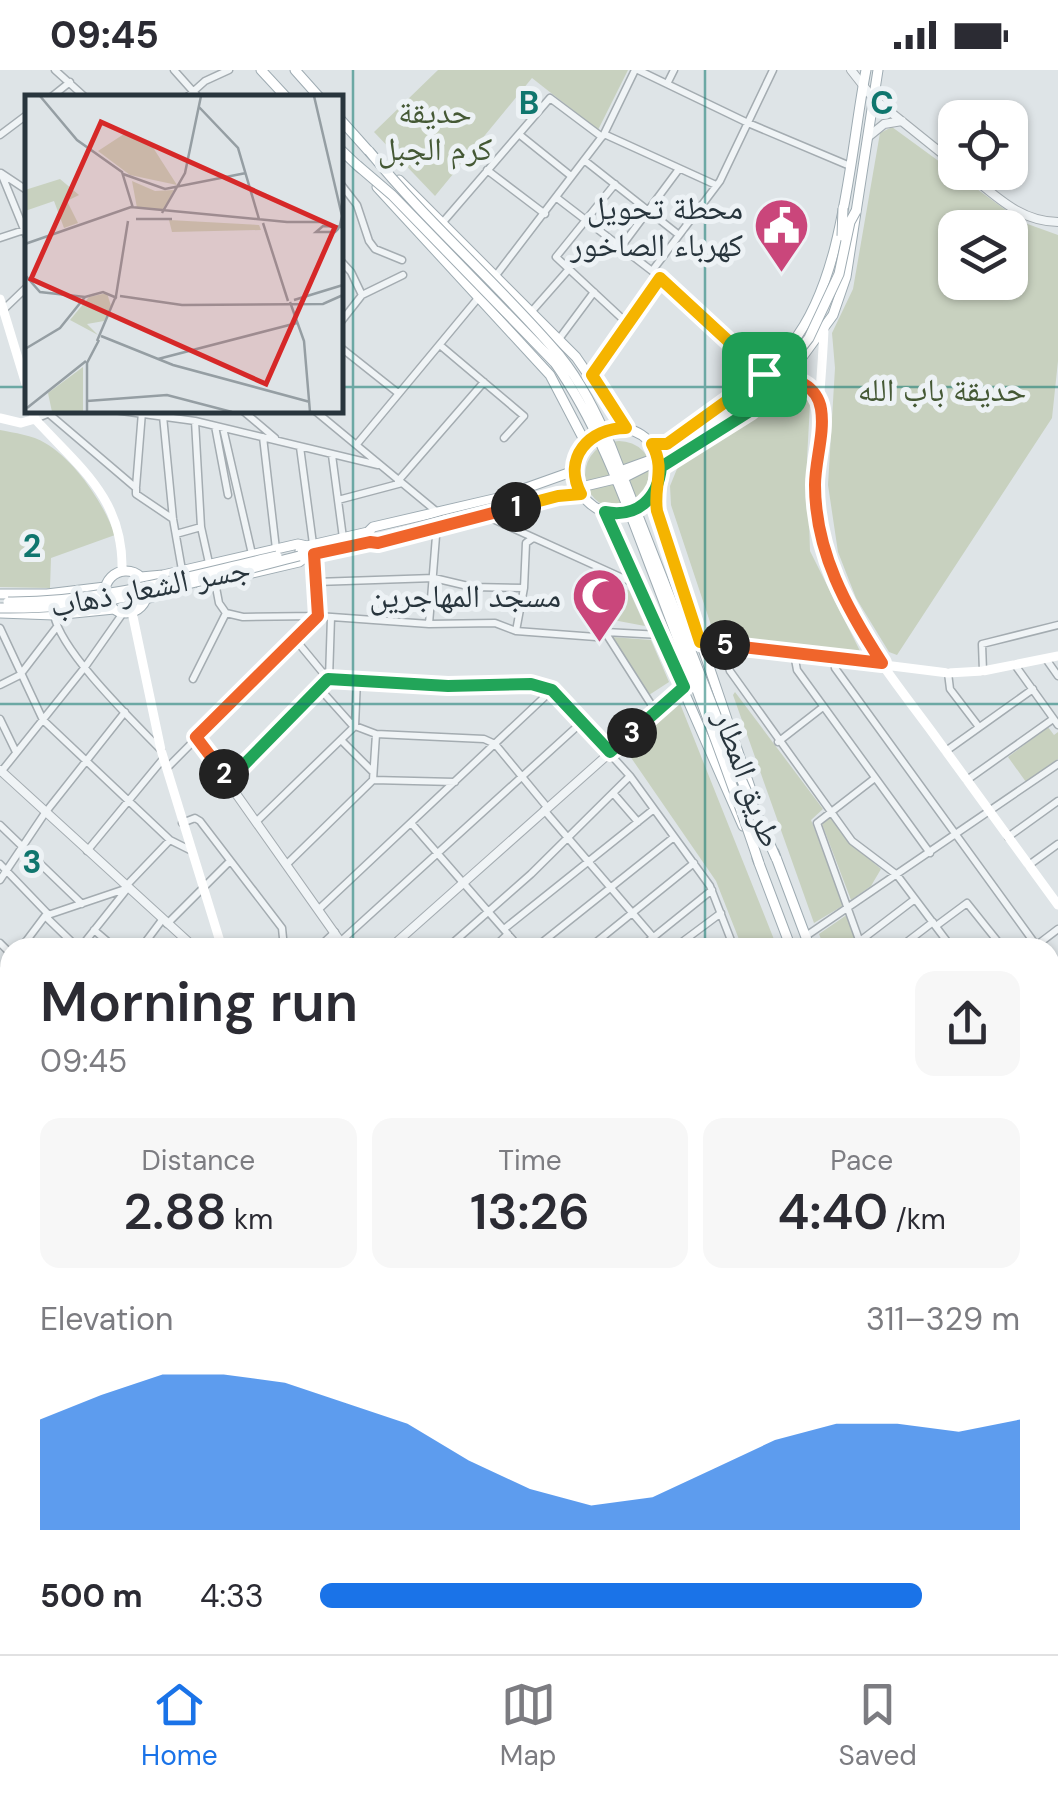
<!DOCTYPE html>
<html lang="en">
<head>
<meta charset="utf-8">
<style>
  body { margin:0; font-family:"DM Sans","Noto Naskh Arabic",sans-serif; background:#f7f7f7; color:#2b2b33; height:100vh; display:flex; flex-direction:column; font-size:38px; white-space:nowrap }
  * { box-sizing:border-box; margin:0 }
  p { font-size:32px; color:#7c7c81 }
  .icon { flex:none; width:55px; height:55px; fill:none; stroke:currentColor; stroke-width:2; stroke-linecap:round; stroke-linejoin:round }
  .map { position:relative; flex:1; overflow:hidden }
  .details { position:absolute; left:0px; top:868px; width:1060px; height:718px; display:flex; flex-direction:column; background:#fff; border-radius:30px 30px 0 0; box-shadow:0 2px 8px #0004 }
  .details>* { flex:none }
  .controls { position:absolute; left:938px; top:30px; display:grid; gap:20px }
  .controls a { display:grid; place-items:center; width:90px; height:90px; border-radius:20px; background:#fff; box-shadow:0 2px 8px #0004; font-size:50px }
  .pin { position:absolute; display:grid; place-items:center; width:85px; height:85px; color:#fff; margin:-42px; border-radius:20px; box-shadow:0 5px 15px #0006 }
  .km { position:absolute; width:50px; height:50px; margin:-25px; border-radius:50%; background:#222; color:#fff; font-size:28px; line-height:50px; text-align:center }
  .round { display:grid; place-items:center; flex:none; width:105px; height:105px; border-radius:20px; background:#f7f7f7 }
  .headline { display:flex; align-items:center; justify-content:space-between; height:170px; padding:0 40px }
  h1 { font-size:55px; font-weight:600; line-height:75px }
  .stats { display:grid; grid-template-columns:repeat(3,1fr); gap:15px; height:170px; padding:10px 40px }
  .stats div { display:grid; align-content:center; border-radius:20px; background:#f7f7f7; text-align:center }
  .stats b { font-size:50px; font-weight:600 }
  .stats small { font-size:28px; font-weight:400 }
  .stats p { font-size:28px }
  .chart { height:280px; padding:20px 40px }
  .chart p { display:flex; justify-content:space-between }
  .chart svg { width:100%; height:180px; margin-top:10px; fill:#1a73e8; opacity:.7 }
  ul { padding:0 40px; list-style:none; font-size:32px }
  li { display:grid; grid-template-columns:160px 120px 1fr; align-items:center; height:75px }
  li i { height:25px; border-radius:12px; background:#1a73e8 }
  .status { display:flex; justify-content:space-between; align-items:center; height:70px; padding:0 50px; background:#fff; direction:ltr }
  .status svg { height:28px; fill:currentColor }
  .tabs { display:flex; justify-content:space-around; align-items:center; height:140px; border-top:2px solid #e1e1e2; background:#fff; font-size:28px; color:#7c7c81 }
  .tabs a { display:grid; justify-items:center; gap:5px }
  .tabs .active { color:#1a73e8 }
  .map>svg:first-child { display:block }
  .green { fill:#c8d1bf; fill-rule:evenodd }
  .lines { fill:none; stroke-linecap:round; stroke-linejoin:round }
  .minor-casing { stroke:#a4acb1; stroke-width:9 }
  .tertiary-casing { stroke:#a4acb1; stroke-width:10 }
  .primary-casing { stroke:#9eabb2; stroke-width:11 }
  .trunk-casing { stroke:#86959d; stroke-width:12 }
  .minor { stroke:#f0f4f6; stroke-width:6 }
  .tertiary { stroke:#f0f4f6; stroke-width:8 }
  .secondary { stroke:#fff; stroke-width:9 }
  .primary { stroke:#fff; stroke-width:9 }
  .trunk { stroke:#fff; stroke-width:10 }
  .primary-bridge-casing { stroke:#9eabb2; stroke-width:11; stroke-linecap:butt }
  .primary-bridge { stroke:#fff; stroke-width:9 }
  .split-1-casing { stroke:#fff; stroke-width:20 }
  .split-2-casing { stroke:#fff; stroke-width:20 }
  .split-3-casing { stroke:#fff; stroke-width:20 }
  .split-4-casing { stroke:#fff; stroke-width:20 }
  .split-5-casing { stroke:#fff; stroke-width:20 }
  .split-6-casing { stroke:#fff; stroke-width:20 }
  .split-1 { stroke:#f5b400; stroke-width:12 }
  .split-2 { stroke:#f0652b; stroke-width:12 }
  .split-3 { stroke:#22a559; stroke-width:12 }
  .split-4 { stroke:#22a559; stroke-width:12 }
  .split-5 { stroke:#f0652b; stroke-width:12 }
  .split-6 { stroke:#f5b400; stroke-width:12 }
  .grid { fill:none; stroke:#0f766e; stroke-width:2.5; stroke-opacity:0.55 }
  .labels { text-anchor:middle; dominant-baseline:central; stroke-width:10; stroke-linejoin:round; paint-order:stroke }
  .park-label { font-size:32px; fill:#455935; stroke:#edf2f5 }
  .poi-label { font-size:32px; fill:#28353d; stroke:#edf2f5; text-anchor:end }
  .street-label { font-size:32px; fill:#28353d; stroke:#edf2f5 }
  .inset-road { fill:none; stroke:#959ea3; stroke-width:2.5 }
  .view { fill:#d62828; fill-opacity:0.15; stroke:#d62828; stroke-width:5 }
  .inset-edge { fill:none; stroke:#28353d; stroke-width:5 }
  .grid-label { font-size:32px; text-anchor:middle; font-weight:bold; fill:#0f766e; stroke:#edf2f5; stroke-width:10; stroke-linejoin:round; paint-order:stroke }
</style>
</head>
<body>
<div class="status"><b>09:45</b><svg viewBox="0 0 49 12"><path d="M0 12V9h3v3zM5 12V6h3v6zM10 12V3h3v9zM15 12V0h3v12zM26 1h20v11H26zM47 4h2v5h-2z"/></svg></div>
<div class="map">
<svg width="1058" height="1584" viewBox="0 0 1058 1584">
  <rect width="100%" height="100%" fill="#dee4e7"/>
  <path class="green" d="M438,0H628L598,60L532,8L435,126L374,62Z
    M892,57L1022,152L1058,165V291L1052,348L897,585L889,582L856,528L838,482L828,415L835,298L832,263L853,219L880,63ZM955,158H1010V212H955Z
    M797,315L808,326L810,334L807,389L810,481L860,581L719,569L714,564L671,435L670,416L679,394L742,351L784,317Z
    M0,360C14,363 33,365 45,373C75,390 104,434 115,465L51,488L50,518L0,517Z
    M585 405a34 34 0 1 1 68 0a34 34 0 1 1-68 0Z
    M615,517L629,520L645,556L613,550Z
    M612,567L651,570L669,612L649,625Z
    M735,622L823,739L811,750L844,835L814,853L733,625Z
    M679,631L777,877H742L716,811L623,676Z
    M1048,657L1054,665L1058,662V689L1026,712L1008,687Z
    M830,747L849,772L881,799L871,816L851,830L822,754Z
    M848,844L860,877H824L819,864Z"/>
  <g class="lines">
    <defs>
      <path id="minor" d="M55,0L86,28
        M174,0L199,28
        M638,0L748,53L850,96
        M667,14L674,0
        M50,28L70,12
        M186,28L205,11L229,0
        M604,64L716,115
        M0,65L28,44
        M520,65L571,106
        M584,90L679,165
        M487,100L545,144
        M1,103L28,169
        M1,103L28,121
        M340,113L357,135L369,171L375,179L402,190
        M615,114L556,187L628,254
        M557,128L652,201L764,304
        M443,152L550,28L602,67
        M0,168L24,160
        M621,177L679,99
        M340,190L351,202L362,225
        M652,201L720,111L773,0
        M497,204L604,64L635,0
        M3,240L28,216
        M532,241L569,199
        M340,253L362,225L403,205
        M559,269L594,222
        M441,276L524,346L504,368
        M340,277L398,323
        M592,305L660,208
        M114,340L195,351L378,395
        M169,340L163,346L173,449L182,500
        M242,340L275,368
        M314,340L436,441
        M48,343L136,418V424L173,449
        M35,349L57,340
        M195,351L201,457L209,493
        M215,356L228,425
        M223,358L252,484
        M263,367L276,479
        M357,374L479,227
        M300,377L313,474
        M332,385L343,468
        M398,411L484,312
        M136,417L142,342
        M338,430L402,413
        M486,446L638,515
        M176,464L201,457
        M610,505L605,562L656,642
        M215,512L219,533L226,543L243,547L318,546L429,554L495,553L516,561L596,567L605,562L661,565
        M316,512L434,508L472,517L524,518
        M54,545C61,582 133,651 161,680
        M429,554L436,466L433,459
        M0,558L43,650L170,770L190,780
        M516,561L524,518L526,473L533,468
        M295,569L328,609
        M722,575L730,601L852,771L897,805L952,878
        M794,584L797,600L930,783
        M834,588L835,598L1036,875
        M1046,589L1058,606
        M1015,595L1058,655
        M983,601L982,574L1058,555
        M948,603L950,619L979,657
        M193,609L226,543
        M329,609L331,547
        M0,615L20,605L56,558
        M320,619L354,657
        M0,649L16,682
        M355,656L357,609
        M341,670L372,701
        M778,672L823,637
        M946,681L1033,619
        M167,698L318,546L314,485
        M1,702L85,597L123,543
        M229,710L328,609L448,616L531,615L552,620L630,706L710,816L734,878
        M373,710L376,664
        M967,710L1053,649
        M613,723L638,752
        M544,740L653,867
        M257,751L355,656L376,664L484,669L495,674L547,737
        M182,753L195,748L200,751L282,858L284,878
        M411,753L520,878
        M0,755L82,834
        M1008,767L1058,731
        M87,781L163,689
        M0,794L49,845
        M287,794L373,710L455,712
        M1029,795L1058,774
        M0,810L45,743L125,642
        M126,816L170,770
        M319,839L552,620
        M45,846L78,878
        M167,854L229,792
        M936,856L967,833L1003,878
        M504,859L654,739
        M94,860L115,878
        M806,866L1058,694
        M341,871L582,652
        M860,871L915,829
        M0,873L10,883
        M21,878L45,846L128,818
        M80,878L127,819
        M141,878L162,850
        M318,878L335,862
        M447,878L531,804L630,706
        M493,878L508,864
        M535,878L674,767
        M589,878L694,793
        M640,878L712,820
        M674,878L721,843
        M723,878L732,872
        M862,878L817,753L875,708
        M899,878L933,852
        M1033,878L1058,859
        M0,904L10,891
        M0,978L10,965
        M0,1063L10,1048
        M0,1208L10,1204
        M1050,1230L1058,1215
        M0,1267L10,1263
        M1050,1290L1055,1298
        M0,1326L10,1323
        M1050,1375L1058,1396
        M0,1377L10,1376
        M0,1412L10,1474
        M0,1525L10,1524
        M25,1575L26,1584
        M77,1575L78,1584
        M238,1575L246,1584
        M308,1575L315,1584
        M508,1575L516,1584
        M621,1575L628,1584
        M670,1575L679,1584
        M717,1575L726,1584
        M745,1575L753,1584
        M789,1575L799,1584
        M846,1575L859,1584
        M917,1575L923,1584
        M961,1575L967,1584
        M164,1584L175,1577
        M462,1584L464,1575
        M757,1584L767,1575"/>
      <path id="tertiary" d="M851,0L873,28L955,94
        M868,67L884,54L902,51
        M966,102C995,125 1020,152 1058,152
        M196,667L345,878
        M0,700L195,878
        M390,878L684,617
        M880,1584L886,1575"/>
      <path id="primary" d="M261,0L287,28
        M295,0L320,28
        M340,49L373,86
        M340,79L360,98
        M399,110L576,287L625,358
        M377,117L550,305L585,372
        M575 401a43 43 0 1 1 86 0a43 43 0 1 1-86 0Z
        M652,374H667C712,345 758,315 792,273C845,207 850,81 866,0
        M661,397L750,341L786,309L833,245L846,207L878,0
        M654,424L663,461L753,726
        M605,442L743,756
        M395,468L506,439
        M300,481L307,476L368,462L373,457L498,428L574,401
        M299,486L375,472
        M105 522a21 21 0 1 1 42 0a21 21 0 1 1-42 0Z
        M141,507L163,505L298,474L307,476
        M201,515L299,492L306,487
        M0,524H47L105,517
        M146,529L166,523
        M0,543L54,545L114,539
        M774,782L810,878
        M757,788L791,878
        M1050,1522L1058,1542"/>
      <path id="trunk" d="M1050,1489L1058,1510
        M1050,1555L1058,1576
        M1001,1575L1010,1584
        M1012,1575L1021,1584"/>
    </defs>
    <use href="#minor" class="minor-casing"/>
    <use href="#tertiary" class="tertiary-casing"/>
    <use href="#primary" class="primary-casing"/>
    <use href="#trunk" class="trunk-casing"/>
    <use href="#minor" class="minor"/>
    <use href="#tertiary" class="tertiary"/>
    <path class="secondary" d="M0,229L28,321
      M824,258C822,322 808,410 821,471C837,542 890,605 932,662C974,720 1016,778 1058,835
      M786,309C803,308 811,321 820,334
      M32,340L35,349C80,398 124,429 122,501
      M0,348L21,353L35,349
      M132,542L161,680L222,878
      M701,572L948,603L983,601L1058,586
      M1050,1020L1058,1013
      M0,1087L10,1100
      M391,1575L398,1584
      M545,1575L548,1584
      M578,1575L585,1584
      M449,1584L459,1575"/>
    <use href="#primary" class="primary"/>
    <use href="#trunk" class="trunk"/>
    <defs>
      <path id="primary-bridge" d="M369,81C428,154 500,215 560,286C581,312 596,343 610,374L739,704L776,788
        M357,95L392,125L555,293C602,360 628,439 657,514C692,607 728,699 759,793
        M842,166L843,138
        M615,403L648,391
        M371,471L444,450L627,406L694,372L755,327L781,304L809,268L839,204L850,152L856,141
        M8,532C100,533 188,506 277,486
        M0,538C102,540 201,511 299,486"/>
    </defs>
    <use href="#primary-bridge" class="primary-bridge-casing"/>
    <use href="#primary-bridge" class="primary-bridge"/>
  </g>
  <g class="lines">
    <defs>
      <path id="split-1" d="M516,437L558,426L581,424C562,388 589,358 626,358L592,305L660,208L764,304"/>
      <path id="split-2" d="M224,704L196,667L318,546L314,484L370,472L378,473L516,437"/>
      <path id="split-3" d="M224,704L229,710L328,609L448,616L531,614L552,620L610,682L632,663"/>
      <path id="split-4" d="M632,663L684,617L605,442C637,448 658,429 661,397L750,341L778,316"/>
      <path id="split-5" d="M725,575L882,593C847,539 815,482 815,415C815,391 825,363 821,339C818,318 794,302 778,316"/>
      <path id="split-6" d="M725,575L700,572L657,441C653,416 666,399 652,374H667L764,304"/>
    </defs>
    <use href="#split-1" class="split-1-casing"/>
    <use href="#split-2" class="split-2-casing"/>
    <use href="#split-3" class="split-3-casing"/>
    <use href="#split-4" class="split-4-casing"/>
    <use href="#split-5" class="split-5-casing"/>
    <use href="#split-6" class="split-6-casing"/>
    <use href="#split-1" class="split-1"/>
    <use href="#split-2" class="split-2"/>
    <use href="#split-3" class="split-3"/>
    <use href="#split-4" class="split-4"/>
    <use href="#split-5" class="split-5"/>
    <use href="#split-6" class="split-6"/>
  </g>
  <path class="grid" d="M353,0V878M705,0V878M0,317H28M340,317H1058M0,634H1058M0,950H10M1050,950H1058M0,1267H10M1050,1267H1058M353,1575V1584M705,1575V1584"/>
  <defs>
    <symbol id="civic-pin" viewBox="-11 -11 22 30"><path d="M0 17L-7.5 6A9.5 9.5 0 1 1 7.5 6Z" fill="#ca467b" stroke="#edf2f5"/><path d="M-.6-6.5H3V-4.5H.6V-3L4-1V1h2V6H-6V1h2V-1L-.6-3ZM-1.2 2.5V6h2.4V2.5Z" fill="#fff"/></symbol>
    <symbol id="mosque-pin" viewBox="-11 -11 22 30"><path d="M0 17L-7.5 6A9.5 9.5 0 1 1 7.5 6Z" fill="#ca467b" stroke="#edf2f5"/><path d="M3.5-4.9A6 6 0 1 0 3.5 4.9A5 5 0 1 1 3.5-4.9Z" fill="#fff"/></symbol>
  </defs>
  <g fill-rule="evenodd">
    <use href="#civic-pin" x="750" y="124" width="63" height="86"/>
    <use href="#mosque-pin" x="568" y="494" width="63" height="86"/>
  </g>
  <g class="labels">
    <g class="park-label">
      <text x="435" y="42">حديقة<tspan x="435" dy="37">كرم الجبل</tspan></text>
      <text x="942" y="320">حديقة باب الله</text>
    </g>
    <g class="poi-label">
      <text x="743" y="138">محطة تحويل<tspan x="743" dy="37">كهرباء الصاخور</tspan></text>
      <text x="561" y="526">مسجد المهاجرين</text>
    </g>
    <g class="street-label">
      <text transform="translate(150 517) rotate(-11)">جسر الشعار ذهاب</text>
      <text transform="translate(748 709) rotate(70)">طريق المطار</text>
    </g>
  </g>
  <g transform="translate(25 25)">
    <rect width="318" height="318" fill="#dee4e7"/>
    <path d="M102,37L127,51L152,90L105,80L73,56ZM35,84L54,100L42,106L53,128L39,133L29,106L0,116V95ZM107,86L130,96L149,95L138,115L112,113ZM144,125L234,130L236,135L147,137ZM82,198L86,211L79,226L62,229L73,240L45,225L64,202ZM58,272V317H27L23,298Z" fill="#c8d1bf"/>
    <path class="inset-road" d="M15,1L52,45L97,77L108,113M289,1L317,121L315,130L313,134L310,137H291L298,131L318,132M174,12L213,53L234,124M98,79L140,94L221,78M137,118L160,78L176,1M111,124H147M261,127H300M238,128L263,206M0,149L106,112L262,127M0,180L15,197L60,202L78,197L92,203M95,201L157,210L298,209L318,200M269,205L318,190M265,207L279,246L285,317M76,241L148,270L285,307M72,246L91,201L103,126M0,254L35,233L60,202M133,264L272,228M62,306L142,300L207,317M2,313L61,266M62,317V268L74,245"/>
    <path class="view" d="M76,27L310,132L241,289L6,184Z"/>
    <rect width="318" height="318" class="inset-edge"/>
  </g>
  <g class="grid-label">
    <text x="529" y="44">B</text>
    <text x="882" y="44">C</text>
    <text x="32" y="487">2</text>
    <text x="32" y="803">3</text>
  </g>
</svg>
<div class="controls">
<a><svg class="icon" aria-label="locate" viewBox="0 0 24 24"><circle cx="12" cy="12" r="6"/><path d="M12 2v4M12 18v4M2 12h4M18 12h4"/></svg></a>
<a><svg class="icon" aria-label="layers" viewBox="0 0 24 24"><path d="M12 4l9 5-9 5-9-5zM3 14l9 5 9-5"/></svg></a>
</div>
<div class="pin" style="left:764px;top:304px;background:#1e9e55"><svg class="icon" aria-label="arrive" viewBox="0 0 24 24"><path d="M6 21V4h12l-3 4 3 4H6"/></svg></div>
<b class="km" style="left:516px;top:437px">1</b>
<b class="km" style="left:224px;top:704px">2</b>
<b class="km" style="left:632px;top:663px">3</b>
<b class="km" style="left:725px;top:575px">5</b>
<section class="details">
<div class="headline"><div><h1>Morning run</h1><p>09:45</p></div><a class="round"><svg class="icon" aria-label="share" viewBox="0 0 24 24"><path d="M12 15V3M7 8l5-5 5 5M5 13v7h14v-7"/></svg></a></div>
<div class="stats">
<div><p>Distance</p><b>2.88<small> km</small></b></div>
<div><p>Time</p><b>13:26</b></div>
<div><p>Pace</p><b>4:40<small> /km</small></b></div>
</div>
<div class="chart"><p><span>Elevation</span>311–329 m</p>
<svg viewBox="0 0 160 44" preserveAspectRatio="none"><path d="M0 44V17L10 11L20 6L30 6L40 8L50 13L60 18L70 27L80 34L90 38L100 36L110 29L120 22L130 18L140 18L150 20L160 17V44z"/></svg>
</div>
<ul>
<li><b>500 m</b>4:33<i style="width:86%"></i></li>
</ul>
</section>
</div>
<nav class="tabs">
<a class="active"><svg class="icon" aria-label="home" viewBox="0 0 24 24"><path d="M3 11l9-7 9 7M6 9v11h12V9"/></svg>Home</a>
<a><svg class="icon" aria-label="map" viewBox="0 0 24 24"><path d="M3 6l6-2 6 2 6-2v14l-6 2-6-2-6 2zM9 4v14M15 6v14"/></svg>Map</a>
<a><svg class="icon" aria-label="saved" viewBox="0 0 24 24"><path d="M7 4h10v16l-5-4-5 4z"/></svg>Saved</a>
</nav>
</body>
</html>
